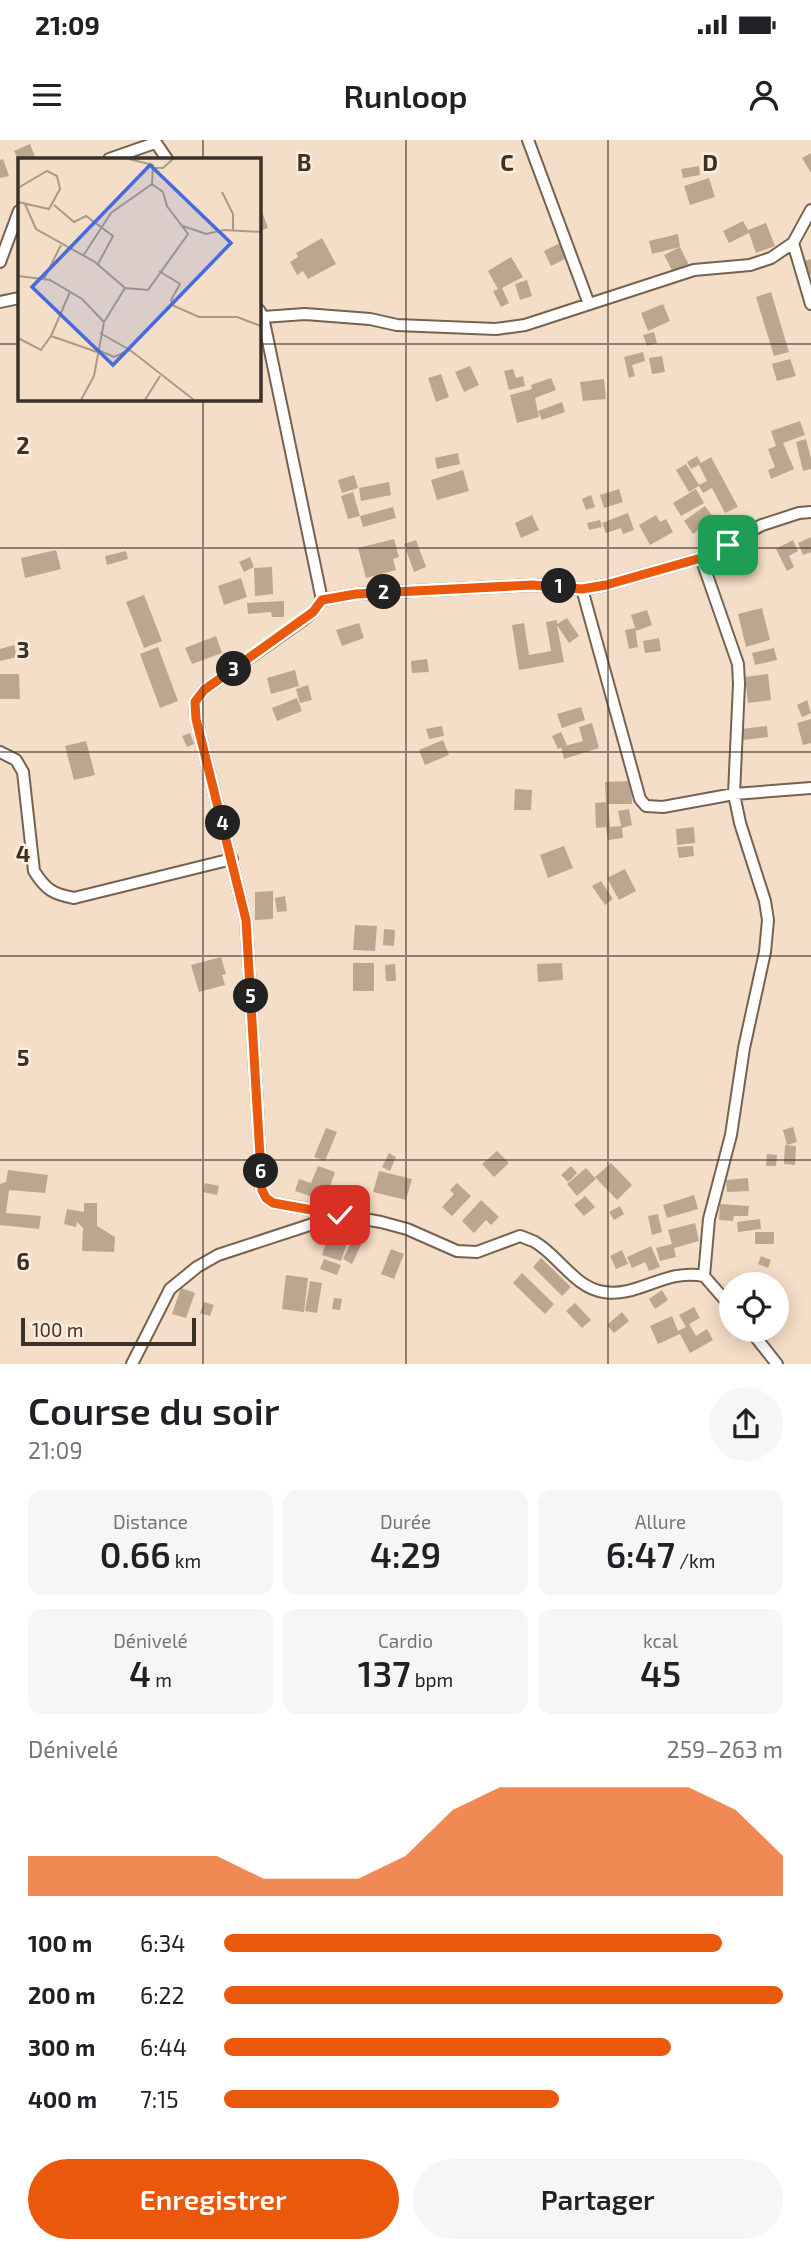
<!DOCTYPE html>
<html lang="fr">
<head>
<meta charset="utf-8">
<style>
  body { margin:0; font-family:"Exo 2",sans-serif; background:#f6f6f6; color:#202124; height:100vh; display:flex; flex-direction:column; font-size:26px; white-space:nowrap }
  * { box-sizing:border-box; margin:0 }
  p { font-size:23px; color:#757577 }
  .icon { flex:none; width:38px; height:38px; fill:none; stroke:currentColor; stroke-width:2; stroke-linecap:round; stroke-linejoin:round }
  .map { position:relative; height:1224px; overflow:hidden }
  .panel { display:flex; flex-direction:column; background:#fff; flex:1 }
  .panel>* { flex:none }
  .buttons { position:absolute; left:719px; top:1132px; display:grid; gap:14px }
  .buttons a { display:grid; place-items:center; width:70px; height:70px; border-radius:50%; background:#fff; box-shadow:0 4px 18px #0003; font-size:35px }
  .scale { position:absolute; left:21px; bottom:18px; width:175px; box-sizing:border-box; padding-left:7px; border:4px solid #3a3128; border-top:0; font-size:19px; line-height:24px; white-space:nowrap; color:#3a3128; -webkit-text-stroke:5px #ffecda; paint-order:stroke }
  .pin { position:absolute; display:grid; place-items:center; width:60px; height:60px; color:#fff; margin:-30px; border-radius:14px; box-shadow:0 4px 10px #0006 }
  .km { position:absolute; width:35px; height:35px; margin:-18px; border-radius:50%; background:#222; color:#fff; font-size:19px; line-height:35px; text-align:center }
  .round { display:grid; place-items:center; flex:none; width:74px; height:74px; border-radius:37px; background:#f6f6f6 }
  .head { display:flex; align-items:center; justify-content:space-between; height:119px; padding:0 28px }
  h1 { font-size:38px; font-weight:600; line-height:52px }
  .metrics { display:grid; grid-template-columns:repeat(3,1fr); gap:10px; height:119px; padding:7px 28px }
  .metrics div { display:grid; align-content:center; border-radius:14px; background:#f6f6f6; text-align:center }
  .metrics b { font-size:35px; font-weight:600 }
  .metrics small { font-size:19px; font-weight:400 }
  .metrics p { font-size:19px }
  .chart { height:196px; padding:14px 28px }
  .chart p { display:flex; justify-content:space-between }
  .chart svg { width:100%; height:126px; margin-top:7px; fill:#ea580c; opacity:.7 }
  .primary-button { display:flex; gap:14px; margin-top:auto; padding:14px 28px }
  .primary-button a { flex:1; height:80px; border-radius:42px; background:#ea580c; color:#fff; font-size:28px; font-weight:600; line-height:80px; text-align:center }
  .primary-button a+a { background:#f6f6f6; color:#202124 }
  ul { padding:0 28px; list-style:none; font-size:23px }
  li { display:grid; grid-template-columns:112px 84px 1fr; align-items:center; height:52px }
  li i { height:18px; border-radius:9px; background:#ea580c }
  .status { display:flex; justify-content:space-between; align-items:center; height:49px; padding:0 35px; background:#fff; direction:ltr }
  .status svg { height:19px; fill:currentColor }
  header { display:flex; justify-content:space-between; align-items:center; height:91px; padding:0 28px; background:#fff; font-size:32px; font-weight:600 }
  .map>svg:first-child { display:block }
  .building { fill:#bca690 }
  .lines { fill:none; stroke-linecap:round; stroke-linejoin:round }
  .street-casing { stroke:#76624e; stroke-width:14 }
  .street { stroke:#fff; stroke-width:10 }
  .route-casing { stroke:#fff; stroke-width:14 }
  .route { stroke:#ea580c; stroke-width:9 }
  .grid { fill:none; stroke:#3a3128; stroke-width:2; stroke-opacity:0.55 }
  .inset-road { fill:none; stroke:#aa9987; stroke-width:2 }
  .view { fill:#466bde; fill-opacity:0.15; stroke:#466bde; stroke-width:3.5 }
  .inset-edge { fill:none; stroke:#3a3128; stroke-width:3.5 }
  .grid-label { font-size:23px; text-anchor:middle; font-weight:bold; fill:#3a3128; stroke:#ffecda; stroke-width:5; stroke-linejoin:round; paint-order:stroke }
</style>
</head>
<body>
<div class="status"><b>21:09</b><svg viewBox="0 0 49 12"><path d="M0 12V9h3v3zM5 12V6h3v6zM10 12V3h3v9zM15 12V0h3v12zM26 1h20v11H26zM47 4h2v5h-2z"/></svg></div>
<header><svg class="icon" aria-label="menu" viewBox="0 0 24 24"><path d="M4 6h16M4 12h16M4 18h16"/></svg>Runloop<svg class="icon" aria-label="person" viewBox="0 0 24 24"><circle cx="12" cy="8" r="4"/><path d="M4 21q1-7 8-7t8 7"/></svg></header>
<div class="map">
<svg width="811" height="1224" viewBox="0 0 811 1224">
  <rect width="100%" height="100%" fill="#f5dec7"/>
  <path class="building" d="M30,4L36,19H18L14,11Z
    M811,13V33L802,18Z
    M3,19L9,36L0,38V20Z
    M699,26L700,35L683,38L681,29Z
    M709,38L715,57L690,65L684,46Z
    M259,63L268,88L259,91Z
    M743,81L748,90L766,83L775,106L756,113L749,93L729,103L723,91Z
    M678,94L680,107L690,127L674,134L664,115L680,107L652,114L649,101Z
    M322,98L336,124L308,139L303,131L297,135L290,122L298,117L296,113Z
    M560,103L567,118L551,126L544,111Z
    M511,117L523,137L502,148L509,163L501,167L493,151L498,149L488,131Z
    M811,119V135L808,136L804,121Z
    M527,140L532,156L520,160L515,144Z
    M771,152L789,212L774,216L756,157Z
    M663,164L670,181L648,191L641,173Z
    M654,192L657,203L647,206L643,195Z
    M643,212L645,221L632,225L635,236L629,238L624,217Z
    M662,216L665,232L652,234L649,218Z
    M790,219L796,236L777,241L772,224Z
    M470,226L479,245L464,252L455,232Z
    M513,229L516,238L523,236L525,246L509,250L504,231Z
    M441,234L449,257L436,262L428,238Z
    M551,238L556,250L535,258L539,277L517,283L510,255L532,249L531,245Z
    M604,239L606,259L583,261L580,242Z
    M562,262L565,272L542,280L538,271Z
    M800,281L805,295L783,303L794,329L771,339L768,330L775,327L768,309L776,306L771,291Z
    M806,299L811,319V329L803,331L796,302Z
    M458,313L460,324L437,329L435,318Z
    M697,316L701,323L711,317L738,367L725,373L712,348L703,353L699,346L689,352L676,330L686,324L699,345L707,341L699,325L691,329L687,322Z
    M463,330L469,351L437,360L431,340Z
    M354,335L358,348L342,353L338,340Z
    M389,342L391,355L361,361L359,348Z
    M619,349L623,362L604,368L600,355Z
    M696,349L704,363L681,376L673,363Z
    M353,352L360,376L348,379L341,356Z
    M591,355L595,367L586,370L582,359Z
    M705,366L714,378L693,394L684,381Z
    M393,367L396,378L363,387L360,376Z
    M628,373L634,390L623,394L621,388L606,393L602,383Z
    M532,375L539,390L521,398L515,383Z
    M656,375L660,382L666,379L673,392L650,405L639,385Z
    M600,380L602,387L589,390L587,383Z
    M811,397V412L803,415L798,403Z
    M394,399L399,417L393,419L396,430L366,438L358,408Z
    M416,400L426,427L414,432L404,404Z
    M793,400L798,411L789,416L794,427L787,431L776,409Z
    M56,410L61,429L25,438L21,418Z
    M126,411L128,419L107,425L105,416Z
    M250,417L254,427L244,432L239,422Z
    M272,427L273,454L255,456L254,428Z
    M241,438L247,457L224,465L218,446Z
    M144,455L162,501L144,508L126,462Z
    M284,461V477H272L271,472L248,474L247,463Z
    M762,468L770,500L746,507L738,474Z
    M647,470L652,485L636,491L631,475Z
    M567,478L579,496L569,503L557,485L564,522L519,530L512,485L524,483L529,515L551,511L546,482L557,480V484Z
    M359,483L364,498L342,506L336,490Z
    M635,488L638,507L629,509L625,490Z
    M216,496L222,513L192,524L185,508Z
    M659,498L661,511L645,513L643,501Z
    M14,505L17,517L0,521V509Z
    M158,507L178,561L160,568L140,514Z
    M774,508L777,520L755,525L752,513Z
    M427,519L429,532L412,533L411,521Z
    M295,530L299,546L271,554L267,538Z
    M0,534H19L20,559H0Z
    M768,534L771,560L748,563L745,537Z
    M308,545L312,560L300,563L296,549Z
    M297,558L302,571L277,581L272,568Z
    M807,560L811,573L802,577L797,565Z
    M581,567L585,580L562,588L557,574Z
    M811,579V603L803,605L797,583Z
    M592,583L599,608L564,619L561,607L583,601L579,587Z
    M442,586L444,596L429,599L426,589Z
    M767,586L768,597L743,600L742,589Z
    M561,592L567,605L558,609L552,596Z
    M190,593L194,604L187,607L182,596Z
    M443,600L449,615L425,625L419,610Z
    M86,601L95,635L74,640L65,606Z
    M631,641L632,664H608L610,687L621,686L618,671L629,669L632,685L622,688L623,698L608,700L606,687L596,688L595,663L606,662L605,642Z
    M515,649L532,650L531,670H514Z
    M694,687L695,703L677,705L676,689Z
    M564,706L573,728L548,738L540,715Z
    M693,706L694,716L679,718L677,707Z
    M625,729L636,751L619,760L607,738Z
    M601,741L613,759L605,765L592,746Z
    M273,751V779L255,780V752Z
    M285,756L287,771L277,772L275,758Z
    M355,785L377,786L375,811L353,810Z
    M384,789L395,790L394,806L383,805Z
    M221,817L226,834L222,835L225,845L199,852L191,825Z
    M353,823H374V851H353Z
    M562,823L563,840L538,842L537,824Z
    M395,824L396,841H386L385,825Z
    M793,987L797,1002L787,1005L783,990Z
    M326,988L337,992L325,1021L314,1017Z
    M785,1005L796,1006L795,1025L784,1024Z
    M497,1011L509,1023L494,1037L482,1024Z
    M389,1013L396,1017L390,1031L382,1027Z
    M767,1014L777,1015L776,1026H766Z
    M611,1023L632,1045L617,1060L595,1037Z
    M318,1026L335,1032L325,1061L295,1051L299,1039L311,1043Z
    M571,1026L577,1033L568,1042L561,1035Z
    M586,1028L596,1039L577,1056L567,1044Z
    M8,1030L48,1035L45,1053L9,1050L6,1073L41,1076L39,1089L0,1085V1044L6,1042Z
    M379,1031L412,1039L406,1060L373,1052Z
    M748,1038L749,1051L727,1052L726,1040Z
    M205,1043L219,1046L217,1055L203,1052Z
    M457,1043L471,1056L452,1076L442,1067L454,1054L450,1050Z
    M694,1055L698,1069L667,1078L663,1065Z
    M585,1056L595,1067L584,1076L574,1065Z
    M481,1060L499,1077L491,1085L486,1080L474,1093L462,1081Z
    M84,1063H97V1086L115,1097L114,1112L82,1111L83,1088L77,1082L76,1087L64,1084L67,1069L84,1072Z
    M720,1064L749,1066L748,1076H734L733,1081L719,1080Z
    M620,1066L624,1074L614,1080L609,1072Z
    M658,1074L662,1092L652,1095L648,1076Z
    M760,1079L761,1089L738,1092L737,1082Z
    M695,1083L699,1101L674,1108L676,1117L660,1121L656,1108L672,1104L668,1090Z
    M755,1092H774V1104H755Z
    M328,1097L347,1103L341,1121L322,1115Z
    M352,1101L361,1105L352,1124L343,1119Z
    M651,1106L660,1127L649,1131L645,1122L632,1128L627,1117Z
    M391,1109L404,1114L394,1139L381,1134Z
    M622,1110L628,1124L616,1129L610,1116Z
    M761,1116L771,1120L768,1128L758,1124Z
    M541,1118L571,1147L562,1156L533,1127Z
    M324,1119L341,1125L337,1135L320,1129Z
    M522,1133L554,1164L545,1174L513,1143Z
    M286,1135L308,1138L304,1172L282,1169Z
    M310,1141L322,1143L317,1173L305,1171Z
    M181,1148L195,1153L186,1178L172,1174Z
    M662,1150L668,1160L655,1169L649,1159Z
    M334,1158L342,1159L340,1170L332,1169Z
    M204,1162L214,1165L210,1176L200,1173Z
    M575,1163L591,1180L582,1188L566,1171Z
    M694,1167L700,1178L689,1184L696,1196L707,1189L713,1200L690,1213L680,1194L658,1204L650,1186L672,1176L678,1191L686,1187L679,1175Z
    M622,1172L629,1181L614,1193L607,1185Z"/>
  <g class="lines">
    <defs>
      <path id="street" d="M154,0L167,19
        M528,0L589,164
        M109,19L155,3
        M793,103L811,164
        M0,122L19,71
        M0,162L19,158
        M259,170L263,177L322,460
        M263,177L305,174L370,179L397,185L496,189L525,185L694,130L750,125L771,118L793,103L811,70
        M701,418L738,524L739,544L734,654L740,683L765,761L768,780L765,812L744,908L731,995L709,1079L704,1136
        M582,449L640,659L646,666L663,667L734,654L811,648
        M0,612L16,620L23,632L34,731C46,750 53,754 74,758L232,719
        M732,1168L704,1136C666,1128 637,1158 604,1152C575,1148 559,1116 535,1102C531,1100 525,1098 520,1096L477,1112L457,1111L407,1089L381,1082L273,1063L266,1058L262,1050L246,780L196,579L195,562L204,550L303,480L313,472L322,460L356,454L532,445L582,449L606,445L701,418L762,385L799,373L811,372
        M750,1190L777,1224
        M132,1224L170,1149L197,1127L218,1115L337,1076"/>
    </defs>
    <use href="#street" class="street-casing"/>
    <use href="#street" class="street"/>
  </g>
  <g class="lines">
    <defs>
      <path id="route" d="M340,1075L273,1063L266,1058L262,1050L246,780L196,579L195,562L204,550L313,472L322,460L356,454L532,445L582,449L606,445L701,418L728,405"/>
    </defs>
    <use href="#route" class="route-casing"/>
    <use href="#route" class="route"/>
  </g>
  <path class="grid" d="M203,0V19M406,0V1224M608,0V1224M0,204H19M259,204H811M203,259V1224M0,408H811M0,612H811M0,816H811M0,1020H811"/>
  <g transform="translate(18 18)">
    <rect width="243" height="243" fill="#f5dec7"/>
    <path class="inset-road" d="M135,10H145L155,1M0,30L29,13L39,18L42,31L31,51L0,44M204,34L215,56V72M7,46L18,71L77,104L107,130L130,132L170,76L149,48L145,34L134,26L135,7L111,1M36,47L56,64L68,58L95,78L80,106M165,68L188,76L206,72L243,74M65,98L93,55L134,26M141,113L162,126L153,142L156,148L181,159H219L243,168M0,118L32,122L64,141L86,164M26,121L43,87M82,175L112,192L176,242M33,178L52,134M0,180L23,192L33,178L79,194M80,192L96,199L112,192M63,242L76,218L86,164L107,130M127,242L142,218"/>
    <path class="view" d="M132,7L213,85L95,207L14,129Z"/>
    <rect width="243" height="243" class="inset-edge"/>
  </g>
  <g class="grid-label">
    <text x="304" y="31">B</text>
    <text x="507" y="31">C</text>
    <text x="710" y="31">D</text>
    <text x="23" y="314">2</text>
    <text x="23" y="518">3</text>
    <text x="23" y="722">4</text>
    <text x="23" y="926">5</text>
    <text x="23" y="1130">6</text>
  </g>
</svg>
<div class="buttons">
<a><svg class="icon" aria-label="locate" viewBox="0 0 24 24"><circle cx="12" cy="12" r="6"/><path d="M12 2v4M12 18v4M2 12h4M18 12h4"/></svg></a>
</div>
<div class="scale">100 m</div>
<div class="pin" style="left:728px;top:405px;background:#1e9e55"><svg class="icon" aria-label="arrive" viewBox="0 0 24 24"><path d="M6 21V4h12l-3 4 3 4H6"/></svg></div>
<div class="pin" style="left:340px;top:1075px;background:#d93025"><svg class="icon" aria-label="check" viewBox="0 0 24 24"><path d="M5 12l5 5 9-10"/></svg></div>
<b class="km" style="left:559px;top:446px">1</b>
<b class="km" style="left:384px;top:452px">2</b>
<b class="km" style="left:234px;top:529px">3</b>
<b class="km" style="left:223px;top:683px">4</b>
<b class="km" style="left:251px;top:856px">5</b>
<b class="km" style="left:261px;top:1031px">6</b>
</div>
<section class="panel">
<div class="head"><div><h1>Course du soir</h1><p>21:09</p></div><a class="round"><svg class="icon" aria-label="share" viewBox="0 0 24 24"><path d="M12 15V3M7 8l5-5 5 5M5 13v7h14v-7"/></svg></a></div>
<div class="metrics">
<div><p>Distance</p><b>0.66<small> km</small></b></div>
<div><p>Durée</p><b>4:29</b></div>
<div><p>Allure</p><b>6:47<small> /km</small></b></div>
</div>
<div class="metrics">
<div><p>Dénivelé</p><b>4<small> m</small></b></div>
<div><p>Cardio</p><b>137<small> bpm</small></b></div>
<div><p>kcal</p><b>45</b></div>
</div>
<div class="chart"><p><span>Dénivelé</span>259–263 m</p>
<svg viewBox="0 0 160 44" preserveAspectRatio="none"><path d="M0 44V30L10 30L20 30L30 30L40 30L50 38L60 38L70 38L80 30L90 14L100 6L110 6L120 6L130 6L140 6L150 14L160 30V44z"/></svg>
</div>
<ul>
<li><b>100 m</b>6:34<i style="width:89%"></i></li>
<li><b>200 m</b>6:22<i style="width:100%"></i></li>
<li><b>300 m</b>6:44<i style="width:80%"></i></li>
<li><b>400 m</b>7:15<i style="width:60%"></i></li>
</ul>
<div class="primary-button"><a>Enregistrer</a><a>Partager</a></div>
</section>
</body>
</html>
